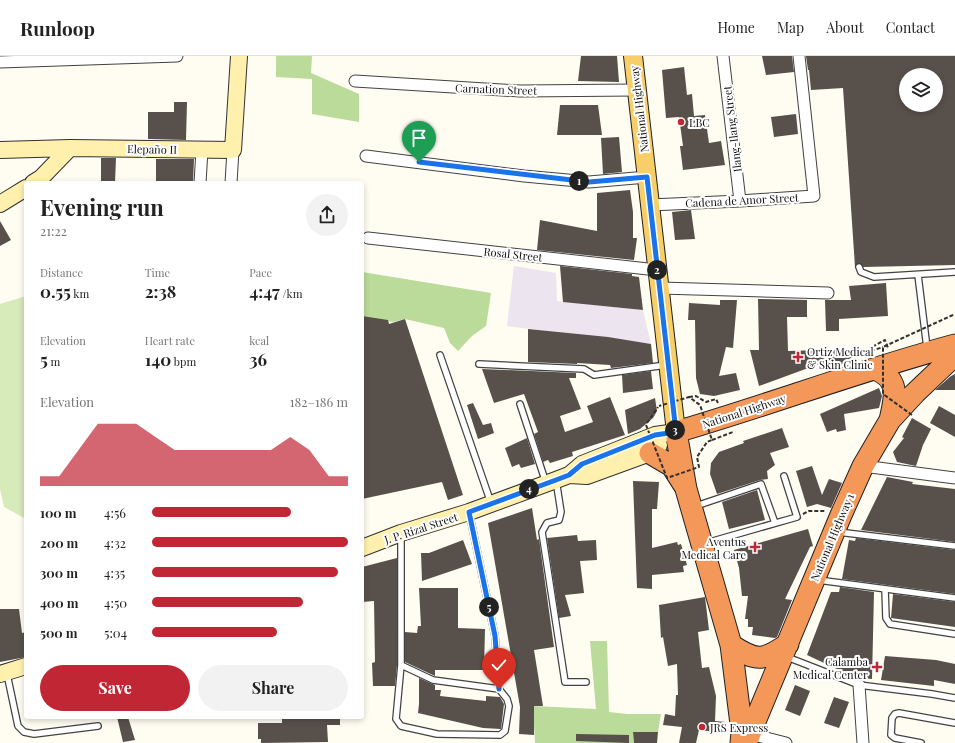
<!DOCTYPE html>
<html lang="en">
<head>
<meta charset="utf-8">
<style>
  body { margin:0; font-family:"Playfair Display",serif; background:#f2f2f2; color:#222; height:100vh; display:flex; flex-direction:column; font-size:15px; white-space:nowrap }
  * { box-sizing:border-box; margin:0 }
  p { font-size:13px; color:#767676 }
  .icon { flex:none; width:22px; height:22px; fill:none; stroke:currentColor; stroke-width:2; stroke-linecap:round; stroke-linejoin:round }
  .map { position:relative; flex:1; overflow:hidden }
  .panel { position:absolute; left:24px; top:125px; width:340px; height:538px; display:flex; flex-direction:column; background:#fff; border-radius:4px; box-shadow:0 2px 6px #0003 }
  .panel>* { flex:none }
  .controls { position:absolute; left:899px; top:12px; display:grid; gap:8px }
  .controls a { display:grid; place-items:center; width:44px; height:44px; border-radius:50%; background:#fff; box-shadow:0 2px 6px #0003; font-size:20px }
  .pin { position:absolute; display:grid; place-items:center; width:34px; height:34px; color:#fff; margin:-41px -17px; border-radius:50% 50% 50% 0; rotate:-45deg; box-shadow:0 0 4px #0007 }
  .pin .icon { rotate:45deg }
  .km { position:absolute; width:20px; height:20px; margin:-10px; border-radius:50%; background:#222; color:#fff; font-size:11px; line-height:20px; text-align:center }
  .round { display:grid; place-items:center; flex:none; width:42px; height:42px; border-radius:21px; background:#f2f2f2 }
  .headline { display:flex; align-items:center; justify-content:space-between; height:68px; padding:0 16px }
  h1 { font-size:22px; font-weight:700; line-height:30px }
  .stats { display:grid; grid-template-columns:repeat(3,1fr); gap:6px; height:68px; padding:4px 16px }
  .stats div { display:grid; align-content:center }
  .stats b { font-size:17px; font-weight:700 }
  .stats small { font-size:11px; font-weight:400 }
  .stats p { font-size:11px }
  .chart { height:112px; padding:8px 16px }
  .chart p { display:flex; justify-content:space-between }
  .chart svg { width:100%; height:72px; margin-top:4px; fill:#c12635; opacity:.7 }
  .button { display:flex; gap:8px; margin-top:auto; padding:8px 16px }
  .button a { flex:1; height:46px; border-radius:24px; background:#c12635; color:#fff; font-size:16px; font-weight:700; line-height:46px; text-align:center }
  .button a+a { background:#f2f2f2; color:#222 }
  ul { padding:0 16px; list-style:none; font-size:13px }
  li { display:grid; grid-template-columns:64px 48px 1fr; align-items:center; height:30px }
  li i { height:10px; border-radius:5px; background:#c12635 }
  header { display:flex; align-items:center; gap:24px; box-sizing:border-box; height:56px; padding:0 20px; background:#fff; border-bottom:1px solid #e0e0e0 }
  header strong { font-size:19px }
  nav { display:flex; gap:22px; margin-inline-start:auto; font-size:14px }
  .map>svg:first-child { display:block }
  .industrial { fill:#ece4ee }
  .green { fill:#d6eaba }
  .forest { fill:#badb9a }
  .building { fill:#58504b; fill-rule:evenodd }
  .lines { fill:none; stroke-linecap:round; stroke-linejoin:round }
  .lane-casing { stroke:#424242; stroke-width:8 }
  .street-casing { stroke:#424242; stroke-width:13 }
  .secondary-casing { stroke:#313131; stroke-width:18 }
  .primary-casing { stroke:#202020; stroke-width:20 }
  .highway-casing { stroke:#202020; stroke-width:23 }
  .path { stroke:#313131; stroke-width:2; stroke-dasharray:4 2; stroke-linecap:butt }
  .lane { stroke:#fff; stroke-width:5.5 }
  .street { stroke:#fff; stroke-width:11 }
  .secondary { stroke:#fff1ad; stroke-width:16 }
  .primary { stroke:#f8ce68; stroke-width:18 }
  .highway { stroke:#f4985a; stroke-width:21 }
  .path-bridge { stroke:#313131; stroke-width:2; stroke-dasharray:4 2; stroke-linecap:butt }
  .route-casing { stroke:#fff; stroke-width:8 }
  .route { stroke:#1a73e8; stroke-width:5 }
  .poi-dot { fill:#c12635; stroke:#fff; stroke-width:1.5 }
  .labels { text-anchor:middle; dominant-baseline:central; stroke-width:4; stroke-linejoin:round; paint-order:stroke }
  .street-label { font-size:11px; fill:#0f0f0f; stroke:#fff }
  .poi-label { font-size:11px; fill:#0f0f0f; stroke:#fff; text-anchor:start }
</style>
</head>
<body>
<header>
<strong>Runloop</strong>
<nav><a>Home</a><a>Map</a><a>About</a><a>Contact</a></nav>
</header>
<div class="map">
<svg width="955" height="687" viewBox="0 0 955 687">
  <rect width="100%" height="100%" fill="#fffcf2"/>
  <path class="industrial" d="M514,210L556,217L557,245L643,254L651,288L507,270Z"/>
  <path class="green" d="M26,240V463L4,451L0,433V248Z"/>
  <path class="forest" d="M276,0H312L311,17L359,38V66L312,58V23L276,21Z
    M362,216L491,237L486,270L472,280L458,295L450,287L444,272L405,263L393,266L362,261Z
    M590,585H607L609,656L627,658H661L658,676H633L634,687H535L533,650L596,653Z"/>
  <path class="building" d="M581,0H617L619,26L578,25Z
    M762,0H792L794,16L766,19Z
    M806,0H955V209L863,211L859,207L855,211L843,32L811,34L809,14H808ZM906,19H936V49H906Z
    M684,11L687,39L692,38L694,60L705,59L709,87L721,85L725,109L683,114L680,90H683L679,61L666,62L662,14Z
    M174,46H187L186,84L148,83V56H174Z
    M560,49H598L602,79H557Z
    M796,58L798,78L774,81L771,61Z
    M619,81L622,116L603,118L601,82Z
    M101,102H116L115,127H101Z
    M156,103H194L193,127H156Z
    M630,134L633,156V182H637L634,204L537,194L540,164L597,175V137Z
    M691,154L695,183L675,184L672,156Z
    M0,165L11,184L0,190Z
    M560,210L632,218V220L639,221L643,254L563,246Z
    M886,227L888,260L839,263V275H826L825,244H851L849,230Z
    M758,243L807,244V261H787L788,295L853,293L856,305L831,311L830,304L759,330L750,294H759Z
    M720,244H737L733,292L726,291L719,320L736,317L740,334L714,340L700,338L696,322L695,264H688L689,247L720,249Z
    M362,260L388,264L389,268L405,263L463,439L448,444L442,426L362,443Z
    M528,273L608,281L651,288L653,307L611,312L610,309L577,307V308L528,306Z
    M482,313L576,317V322H569L581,353L560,360L565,376L593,366L587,350L610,341L625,379L572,396L573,400L550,407L548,404L543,406L534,378L538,376L524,338L494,347Z
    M651,315L653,333L623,337L622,319Z
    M955,318V334H935L951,320Z
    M879,332L882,340L879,352L844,358L846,374L837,376L836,373L827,376L820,358Z
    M655,342L657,355L653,362L640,373L628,378L625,354Z
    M473,347L483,369L491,367L494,377L478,383L467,349Z
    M939,350L955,359V381L930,367Z
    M912,362L931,373L923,389L916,410L897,406L893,396L904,382L902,381Z
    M782,372L789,391L770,397L775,409L767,415L768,423L760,424L717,438L710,418L711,407L719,396L744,387L743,385Z
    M527,382L535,408L521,412L519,408L512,411L505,392Z
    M812,410L822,439L829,423L842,427L831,452L817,448L807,451L796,415Z
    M887,421L913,426L912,428L955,433V486L861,474Z
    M633,425L659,426L657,453H652V492L677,486L678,489L681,488L687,509L683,510L684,516L652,519V533L637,532Z
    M757,434L765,464L729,473L722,446Z
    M532,452L537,484L539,483L554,591L534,594L543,650H534V679L519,678L520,651L488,467Z
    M808,473L813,490L810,491L785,543L792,544L777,581L775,582L752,579L753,571H748V563H745L748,540H742L739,512L734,494Z
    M577,479L578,485L596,484L597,504L580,505L584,537L565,539L571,560L559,562L547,482Z
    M856,482L955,494V538L842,523L849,484L855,485Z
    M463,484L472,508L422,525L421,497H429Z
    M397,502V609L395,630H373L372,607L375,606L374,545L362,546V511Z
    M840,531L874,536L872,623L856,622L807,599L831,536H839Z
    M419,532H458V572L485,573L484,614H435V620L405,606V576L417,577L418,570H421Z
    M893,538L955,546V571L891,562Z
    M705,541L709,574L698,576L702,612L709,611L716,640L715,665L726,666L725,677L699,674L696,687H679L682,671L663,669L665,658L675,660L676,639H678L677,608L668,610L663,581L661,582L659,549Z
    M0,553H19L22,577L26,576V601L0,606Z
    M885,600L936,604L955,608V628L934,624V630L881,624Z
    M419,622L435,629V634H441L440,640L486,645V640L500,641L504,648L501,673L483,672L418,657L419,648Z
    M795,629L810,635L800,660L785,654Z
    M834,641L849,646L839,672L824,667Z
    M117,661H128L135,684L123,686Z
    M282,661H340V669H327L328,686L261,687V683H258V667H282Z
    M633,676H658L657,687H634Z
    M576,678L629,679V687L576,685Z"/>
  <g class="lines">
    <defs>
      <path id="lane" d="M859,211L861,216L874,221L955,216
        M918,219L927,292
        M440,299L491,447
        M479,308L584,313L594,319L666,309
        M520,348L546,427
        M556,424L561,456L559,464L547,467L542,476L565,626H586
        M696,450L761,428L775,467
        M838,476L955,490
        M401,480V609L396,663L401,670L437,678L500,679L505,675L509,650L507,643L499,633L495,580L469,456
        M706,487L797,461L784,420
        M818,524L955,542
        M885,533L886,562L890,568L955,578
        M787,601L859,629L932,638L955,642
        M401,609L433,624L499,633
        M7,618L18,670L24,676L34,678L98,670
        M921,687L895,682L891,679L892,662L895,658L899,657L955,667"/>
      <path id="street" d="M723,0L740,145
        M0,6L177,0
        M355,25L520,35L636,34
        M366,100L524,120L589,126L647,121
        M200,127L202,94
        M231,127L233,94
        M650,149L740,145L814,140L799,0
        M368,182L657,214
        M660,232L828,237
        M863,410L955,422
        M859,629L863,687
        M746,677L786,687"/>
      <path id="secondary" d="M0,94L70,92L233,94L239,0
        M33,127L41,122L70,92
        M0,148L26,132
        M569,419L587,420L650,397L659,389
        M362,492L401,477L469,456L556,424L569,419L582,408L655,379L676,376
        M0,618L26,610"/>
      <path id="primary" d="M633,0L676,376"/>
      <path id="highway" d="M875,313C901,324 895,341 890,364
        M650,397L672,410L684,429
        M731,589C757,606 763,605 788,588
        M741,687L742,676L731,589L686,433L676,376C769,349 861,314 955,289
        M746,687L841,459L863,410L890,364L915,337L955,299"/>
    </defs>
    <use href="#lane" class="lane-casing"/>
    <use href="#street" class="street-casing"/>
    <use href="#secondary" class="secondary-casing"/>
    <use href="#primary" class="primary-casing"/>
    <use href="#highway" class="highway-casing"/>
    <path class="path" d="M871,295L870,292L885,284L888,292
      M871,295L883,291
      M689,341L696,340L706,346L716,343L718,347
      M647,367L658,351
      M712,384L733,376
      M803,458L809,455H826"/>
    <use href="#lane" class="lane"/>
    <use href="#street" class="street"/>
    <use href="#secondary" class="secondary"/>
    <use href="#primary" class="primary"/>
    <use href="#highway" class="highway"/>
    <path class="path-bridge" d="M912,359L883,338V291L955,258
      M646,369L667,422L699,411L697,401L707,386L712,384L700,349L689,341L659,350"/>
  </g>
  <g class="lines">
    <defs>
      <path id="route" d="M419,106L589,126L647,121L676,376L655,379L582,408L569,419L556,424L469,456L495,580L499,633"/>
    </defs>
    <use href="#route" class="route-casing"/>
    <use href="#route" class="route"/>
  </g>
  <g class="poi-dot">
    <circle cx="681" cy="66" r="4"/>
    <path d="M796 295h4v4h4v4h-4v4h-4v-4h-4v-4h4z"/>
    <path d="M753 485h4v4h4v4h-4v4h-4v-4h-4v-4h4z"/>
    <path d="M875 605h4v4h4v4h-4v4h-4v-4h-4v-4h4z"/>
    <circle cx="702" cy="671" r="4"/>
  </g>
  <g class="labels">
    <g class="street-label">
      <text transform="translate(496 33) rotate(2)">Carnation Street</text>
      <text transform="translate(639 53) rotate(-97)">National Highway</text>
      <text transform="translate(732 73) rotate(-97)">Ilang-Ilang Street</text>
      <text transform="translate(152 93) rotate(1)">Elepaño II</text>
      <text transform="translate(742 144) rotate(-3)">Cadena de Amor Street</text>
      <text transform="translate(513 198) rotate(6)">Rosal Street</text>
      <text transform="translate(744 355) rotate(-18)">National Highway</text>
      <text transform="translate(421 472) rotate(-18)">J. P. Rizal Street</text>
      <text transform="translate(832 481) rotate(-67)">National Highway 1</text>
    </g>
    <g class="poi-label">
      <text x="689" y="66">LBC</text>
      <text x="807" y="295">Ortiz Medical<tspan x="807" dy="13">&amp; Skin Clinic</tspan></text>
      <text x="746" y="485" text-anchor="end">Aventus<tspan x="746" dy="13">Medical Care</tspan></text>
      <text x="868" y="605" text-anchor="end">Calamba<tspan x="868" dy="13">Medical Center</tspan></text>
      <text x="710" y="671">JRS Express</text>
    </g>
  </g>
</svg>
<div class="controls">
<a><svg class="icon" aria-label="layers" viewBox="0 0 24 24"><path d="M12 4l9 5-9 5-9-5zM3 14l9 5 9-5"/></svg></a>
</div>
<div class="pin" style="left:419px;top:106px;background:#1e9e55"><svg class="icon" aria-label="arrive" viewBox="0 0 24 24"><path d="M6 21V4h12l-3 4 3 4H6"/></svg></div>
<div class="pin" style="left:499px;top:633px;background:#d93025"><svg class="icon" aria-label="check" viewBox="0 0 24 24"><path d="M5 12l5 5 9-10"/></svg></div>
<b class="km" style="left:579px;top:125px">1</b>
<b class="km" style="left:657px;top:214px">2</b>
<b class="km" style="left:675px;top:374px">3</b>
<b class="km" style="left:529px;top:433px">4</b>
<b class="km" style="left:489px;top:551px">5</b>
<section class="panel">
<div class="headline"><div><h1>Evening run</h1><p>21:22</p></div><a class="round"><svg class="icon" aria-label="share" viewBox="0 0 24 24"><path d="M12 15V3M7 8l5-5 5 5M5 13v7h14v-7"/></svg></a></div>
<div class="stats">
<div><p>Distance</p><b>0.55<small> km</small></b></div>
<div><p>Time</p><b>2:38</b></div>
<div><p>Pace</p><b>4:47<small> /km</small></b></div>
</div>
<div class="stats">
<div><p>Elevation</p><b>5<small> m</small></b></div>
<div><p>Heart rate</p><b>140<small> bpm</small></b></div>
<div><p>kcal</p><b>36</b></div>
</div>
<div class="chart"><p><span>Elevation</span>182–186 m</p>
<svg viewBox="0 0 160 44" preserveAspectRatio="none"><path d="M0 44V38L10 38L20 22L30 6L40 6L50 6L60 14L70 22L80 22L90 22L100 22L110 22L120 22L130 14L140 22L150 38L160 38V44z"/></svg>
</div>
<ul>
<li><b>100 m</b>4:56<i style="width:71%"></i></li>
<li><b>200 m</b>4:32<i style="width:100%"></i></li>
<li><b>300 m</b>4:35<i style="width:95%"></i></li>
<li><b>400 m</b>4:50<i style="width:77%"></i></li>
<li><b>500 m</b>5:04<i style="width:64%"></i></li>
</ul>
<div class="button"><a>Save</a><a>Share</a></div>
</section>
</div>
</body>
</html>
